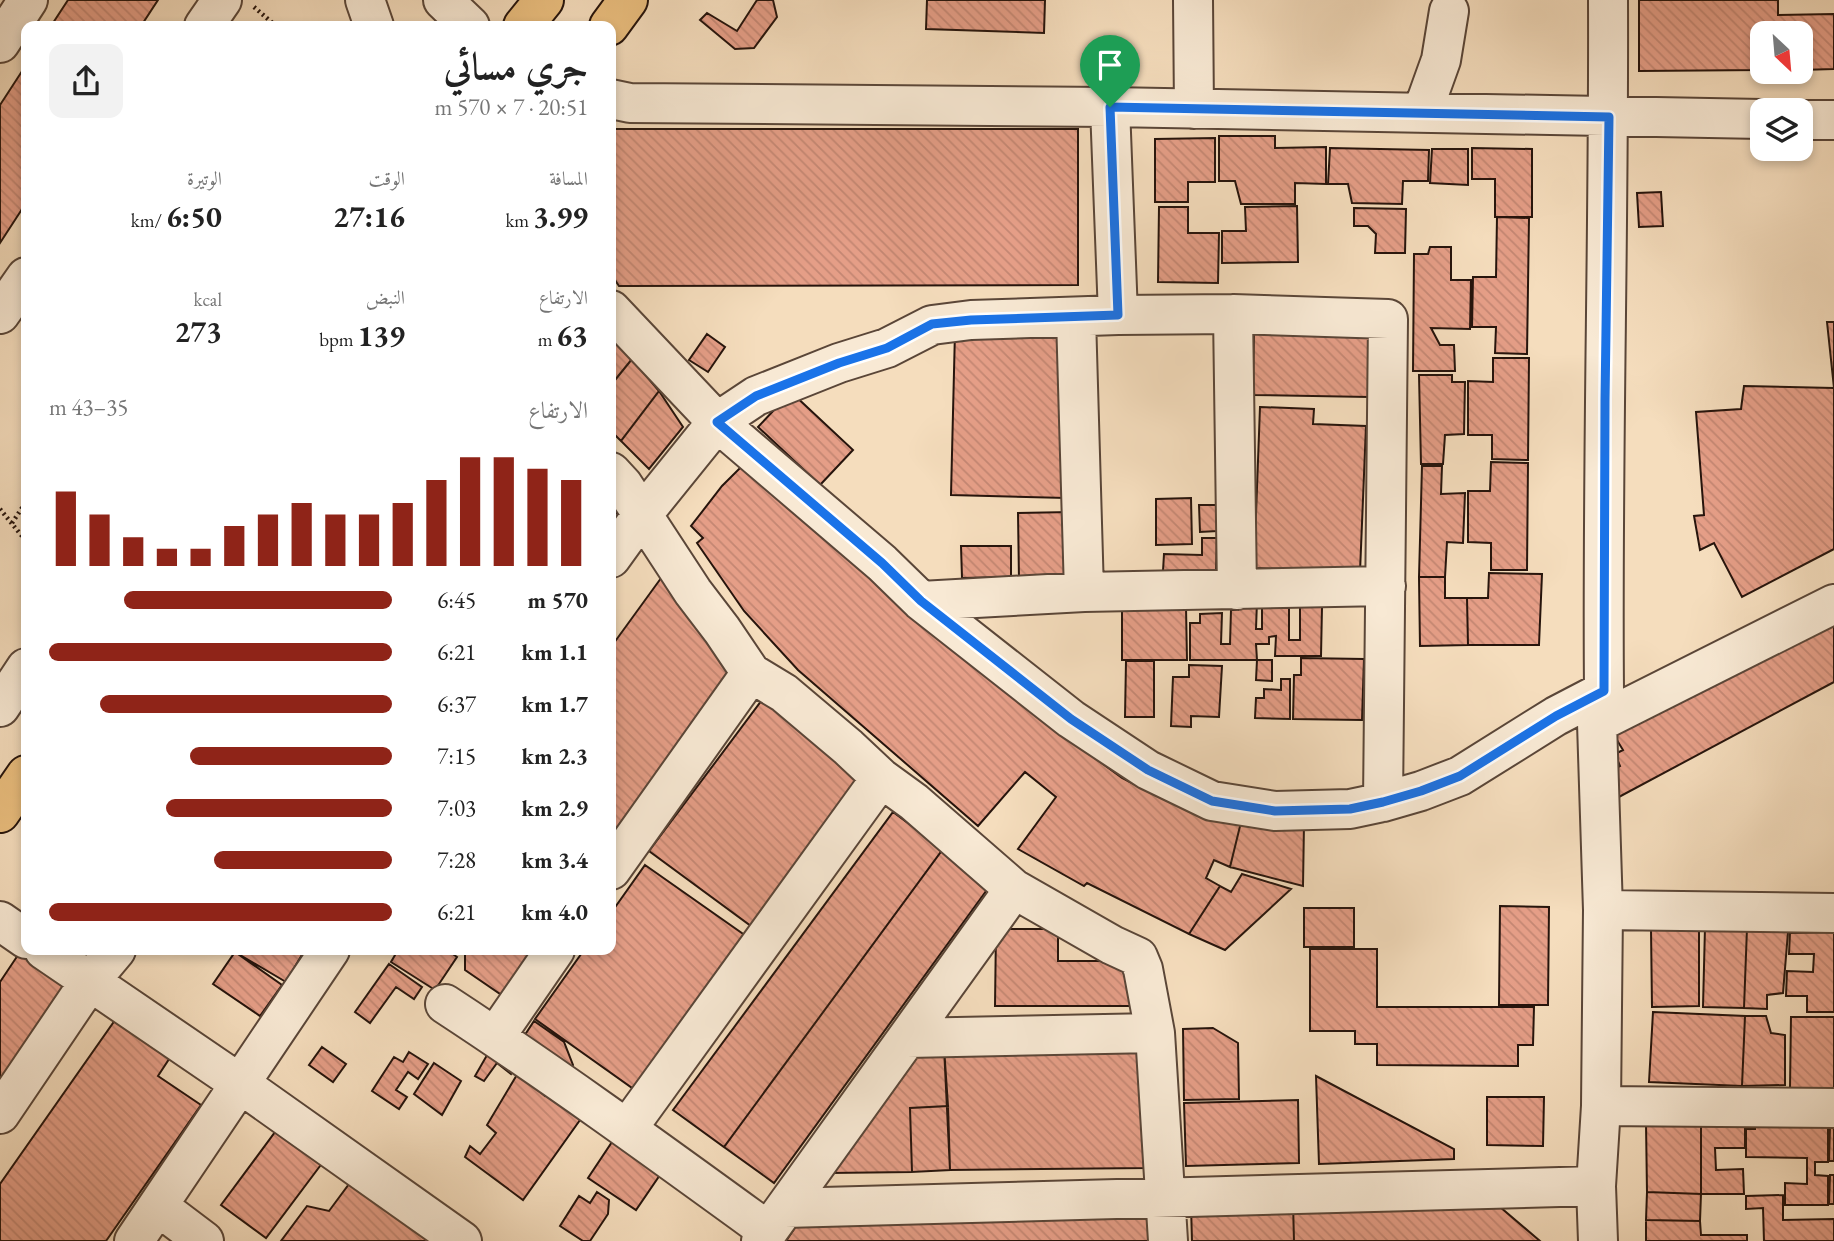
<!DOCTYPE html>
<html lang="ar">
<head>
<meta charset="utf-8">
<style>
  body { margin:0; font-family:"EB Garamond",Amiri,serif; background:#f2f2f2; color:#222; direction:rtl; height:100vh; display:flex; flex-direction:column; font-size:26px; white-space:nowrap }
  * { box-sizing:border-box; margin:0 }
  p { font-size:23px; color:#767676 }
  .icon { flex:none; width:38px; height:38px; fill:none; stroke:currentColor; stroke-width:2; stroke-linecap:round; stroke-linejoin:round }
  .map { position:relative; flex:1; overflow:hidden; direction:ltr }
  .details { position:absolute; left:21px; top:21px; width:595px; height:934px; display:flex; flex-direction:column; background:#fff; border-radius:14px; box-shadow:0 4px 10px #0003; direction:rtl }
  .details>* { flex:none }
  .needle { width:46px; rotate:154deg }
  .controls { position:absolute; left:1750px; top:21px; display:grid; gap:14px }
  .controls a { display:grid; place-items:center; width:63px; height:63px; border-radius:14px; background:#fff; box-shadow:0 4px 10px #0003; font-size:35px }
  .pin { position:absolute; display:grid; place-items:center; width:60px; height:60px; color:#fff; margin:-72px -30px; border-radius:50% 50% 50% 0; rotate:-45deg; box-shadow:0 0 7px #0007 }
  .pin .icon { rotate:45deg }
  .round { display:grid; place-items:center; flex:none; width:74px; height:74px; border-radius:14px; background:#f2f2f2 }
  .headline { display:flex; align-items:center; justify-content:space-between; height:119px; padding:0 28px }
  h1 { font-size:38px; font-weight:700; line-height:52px }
  .stats { display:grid; grid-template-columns:repeat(3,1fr); gap:10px; height:119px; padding:7px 28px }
  .stats div { display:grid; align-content:center }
  .stats b { font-size:30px; font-weight:700 }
  .stats small { font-size:19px; font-weight:400 }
  .stats p { font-size:19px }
  .chart { height:196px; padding:14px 28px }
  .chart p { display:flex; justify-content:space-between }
  .chart svg { width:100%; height:126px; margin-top:7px; stroke:#8f2418; stroke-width:6 }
  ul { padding:0 28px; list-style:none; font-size:23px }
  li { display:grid; grid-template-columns:112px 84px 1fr; align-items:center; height:52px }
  li i { height:18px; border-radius:9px; background:#8f2418 }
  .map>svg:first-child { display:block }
  .building { fill:url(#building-back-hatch); stroke:#26140c; stroke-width:2 }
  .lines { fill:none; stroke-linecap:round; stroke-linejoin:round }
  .minor-casing { stroke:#5a4638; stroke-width:42 }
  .major-casing { stroke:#26140c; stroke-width:42 }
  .path { stroke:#26140c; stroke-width:4.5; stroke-dasharray:2 3.5; stroke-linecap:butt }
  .minor { stroke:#f8e9d4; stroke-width:38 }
  .major { stroke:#eabe7e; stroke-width:38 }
  .route-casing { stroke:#fff; stroke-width:14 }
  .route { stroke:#1a73e8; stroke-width:9 }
</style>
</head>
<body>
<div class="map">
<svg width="1834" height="1241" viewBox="0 0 1834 1241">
  <defs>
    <pattern id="building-back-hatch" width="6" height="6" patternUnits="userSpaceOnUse" patternTransform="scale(1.75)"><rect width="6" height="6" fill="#e59e87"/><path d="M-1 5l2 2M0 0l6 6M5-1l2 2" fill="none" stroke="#c48773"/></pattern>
  </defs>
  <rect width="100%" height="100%" fill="#f5ddbd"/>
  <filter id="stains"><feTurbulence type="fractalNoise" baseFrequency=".00286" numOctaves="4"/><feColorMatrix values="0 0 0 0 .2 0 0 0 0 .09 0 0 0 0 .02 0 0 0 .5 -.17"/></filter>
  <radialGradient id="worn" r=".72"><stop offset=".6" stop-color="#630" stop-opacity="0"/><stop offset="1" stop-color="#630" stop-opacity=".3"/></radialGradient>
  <path class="building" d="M68,0H158L141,26H51Z
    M757,0H773L777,17L754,48L735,49L700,20L707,13L737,31Z
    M927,0H1045L1044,33L926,29Z
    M1639,0H1778V15L1834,14V69L1801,70V33H1762V70L1639,71Z
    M26,65V203L0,243V105Z
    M611,129H1078V285L619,286L611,274Z
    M1219,136H1275V148L1326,147V184L1295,183V204H1241L1235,181H1219Z
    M1215,138V182H1188V202H1155V139Z
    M1330,148L1429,150L1428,181H1403L1402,204L1352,203L1348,184H1328Z
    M1472,148L1532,149V217H1495V179H1472Z
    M1432,149H1468V185L1430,183Z
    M1661,192L1663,226L1639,227L1637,193Z
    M1297,206L1298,262L1222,263V231H1246L1245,207Z
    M1159,207H1188V233H1219L1218,283L1158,282Z
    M1354,208L1406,209L1405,253H1375L1376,234L1368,226H1354Z
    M1497,217L1529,218L1527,354L1495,353L1496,327H1472L1473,277H1496Z
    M1430,247H1451V280H1471L1470,329L1431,328L1440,345H1454L1455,371H1413L1414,254H1428Z
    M1827,322H1834V388Z
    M1254,325L1370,326L1369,397L1253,395Z
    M955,331L1070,333L1066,498L951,495Z
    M611,333L632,359L611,385Z
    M707,334L725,347L708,372L689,360Z
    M1493,358H1529L1528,460L1492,459V435H1468V381L1493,382Z
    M632,359L659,391L621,441L611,431V385Z
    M1419,375H1452V382H1465L1464,434L1445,435L1443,464H1421Z
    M1744,386L1834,388V549L1742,597L1714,543L1700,550L1694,516L1704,515L1696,412L1741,409Z
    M659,391L683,427L649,469L621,441Z
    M791,392L853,450L820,485L758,427Z
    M1260,407L1314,409L1313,424L1366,426L1360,572L1254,568Z
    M1491,462L1528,463L1527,570H1491V543L1468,542V491H1490Z
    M745,463L1057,730L1122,778L1157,796L1207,813L1242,818L1230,867L1214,860L1206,878L1220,886L1189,934L1087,883L1084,886L1018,849L1056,797L1025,772L978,826L798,670L744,611L697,543L703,538L691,526L722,486Z
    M1422,466H1442L1441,494L1465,493L1463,543L1447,542L1445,577H1419Z
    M611,497L622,506L611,520Z
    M1191,498L1192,544L1156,545V499Z
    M1199,505H1217V531L1200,532Z
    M1070,512L1071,579L1019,580L1018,513Z
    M1202,538H1217L1216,573L1163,571L1164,554L1202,555Z
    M961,546H1011V577L962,578Z
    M1489,573L1542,574L1539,645H1468L1467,598H1488Z
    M664,574L741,665L611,846V647Z
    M1419,577H1445V598H1467L1468,645L1420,646Z
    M1238,601H1257L1256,629H1262V608H1289V640H1300V607H1322L1321,656H1275L1276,636L1269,637V644H1256L1257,660H1190V623H1200V614L1222,613L1221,644H1230L1231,610H1238Z
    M1186,607L1187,660H1122V608Z
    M1834,614V682L1617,798L1607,773L1620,766L1615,754L1623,750L1612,732Z
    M1301,658L1364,659L1362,720L1293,719L1294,675H1301Z
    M1257,660H1272V681L1256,680Z
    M1126,661H1154V717H1125Z
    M1189,665L1222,666L1219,717L1191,716V727L1171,726L1173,677H1189Z
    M1281,679H1290V719L1255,718L1256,698H1264V689L1281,690Z
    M762,700L863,775L751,926L649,851Z
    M893,812L943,849L724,1147L673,1110Z
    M1242,818L1304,824L1303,886L1230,867Z
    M943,849L989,887L774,1183L724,1147Z
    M645,865L746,936L635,1090L535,1019L584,950H611V913Z
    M1242,874L1291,889L1225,950L1189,934L1220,886L1231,892Z
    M1500,906L1549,907L1548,1005H1499Z
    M1304,908H1354V947H1304Z
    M1705,927L1747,928L1744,1008L1703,1007Z
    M1699,928V1006L1652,1007L1651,929Z
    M1747,928L1788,932L1783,993L1767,995V1009L1744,1008Z
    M996,929H1058V961H1134V1006H995Z
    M1834,932V1012H1807V996H1786L1787,971L1813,972L1814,954H1789L1790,933Z
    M22,949L78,985L0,1101V982Z
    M1310,949H1377V1007H1534L1533,1045H1518V1066L1377,1065V1044H1355V1031H1310Z
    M236,950H298L303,953L286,982L235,952Z
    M398,950H447L457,957L435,990L391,962Z
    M467,950H537L506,998L465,970V953Z
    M235,952L282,985L260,1016L213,984Z
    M389,964L422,987L414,999L396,987L370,1023L355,1012Z
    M1653,1012L1745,1016L1742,1086L1649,1082Z
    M120,1013L175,1050L158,1076L201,1105L106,1241H0V1184Z
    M1745,1016H1766L1771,1033L1785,1035V1085L1742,1086Z
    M1791,1017H1834V1088H1790Z
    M534,1021L564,1042L573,1065L564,1074L519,1044Z
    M1213,1028L1238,1043L1239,1099L1184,1100L1183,1029Z
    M494,1043L518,1061L511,1074L497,1063L484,1081L475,1076Z
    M1141,1045L1148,1168L950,1170L944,1047Z
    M322,1047L346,1064L333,1082L309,1065Z
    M944,1047L948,1106L910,1108L912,1172L830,1173L917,1048Z
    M409,1052L428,1064L418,1079L408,1072L396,1090L407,1097L399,1109L372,1091L394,1057L403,1062Z
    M434,1063L461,1081L442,1115L414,1094Z
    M518,1073L545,1096L554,1089L585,1113L523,1200L465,1157L470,1146L480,1154L496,1133L487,1125Z
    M1316,1076L1454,1149V1159L1319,1164Z
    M1487,1097H1544L1543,1146L1487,1145Z
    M1298,1100L1299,1163L1186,1166L1184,1103Z
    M948,1106L950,1170L912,1172L910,1108Z
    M1701,1122H1745V1148H1715L1716,1170L1743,1169L1744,1194H1701Z
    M1701,1122V1194L1647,1192L1646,1123Z
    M281,1124L326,1158L266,1238L221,1205Z
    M1830,1126H1834V1161H1829Z
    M1755,1127H1828V1162H1815V1175L1828,1176V1205H1785V1183L1807,1184V1158L1746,1157V1129H1755Z
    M616,1136L664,1169L636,1210L588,1178Z
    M1830,1175H1834V1204H1829Z
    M355,1176L443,1241H281L307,1206L329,1211Z
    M597,1192L609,1200L608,1214L590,1241H583L560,1226L579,1196L590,1203Z
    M1647,1192L1701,1194L1700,1221L1646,1220Z
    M1783,1195V1220L1834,1219V1241H1764L1763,1208L1746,1209V1196Z
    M1493,1201L1540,1241H1294L1293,1203Z
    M1293,1203L1294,1241H1192L1191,1206Z
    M1154,1207L1155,1241H786L804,1214Z
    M1646,1220L1700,1221L1701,1235H1747V1241H1646Z"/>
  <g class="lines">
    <defs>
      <path id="minor" d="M365,0L374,26
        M443,0L470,26
        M1193,0L1194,109
        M204,26L222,0
        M0,43L28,0
        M611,99L630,103L1110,107L1762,119
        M1422,113L1441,60L1449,11
        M1801,120H1834
        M611,310L717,422L882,563L921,601L1071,719L1148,770L1212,801L1275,811L1350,809L1383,802L1421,791L1460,776L1556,716L1604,691
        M0,314L26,277
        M1233,314L1237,590
        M1118,315L1233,314L1388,319L1383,802
        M1076,317L1084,592
        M611,472L623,485L693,592L722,630L751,673L784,693L848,747L881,778L914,802L1014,889L1112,945L1138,957L1143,969L1155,1033L1168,1241
        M611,558L642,515L717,422L756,396L839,363L887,348L932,325L971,320L1118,315L1110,107
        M921,601L1084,592L1386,586
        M0,707L26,668
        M1597,723L1834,604
        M611,870L751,673
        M1603,910L1834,913
        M0,921L26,939
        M44,950L239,1083L462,1241
        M445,1004C555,1076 662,1154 768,1231
        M495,1037L555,950
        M907,1038L1155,1033
        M1601,1106L1834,1108
        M0,1114L90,981L116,950
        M627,1129L881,778
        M159,1207L204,1241
        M785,1208L1596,1186
        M134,1241L330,950
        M761,1241L1014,889
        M1598,1241L1596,1186L1601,1106L1603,910L1597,723L1604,691C1602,461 1609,230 1608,0"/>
      <path id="major" d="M523,26L544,0
        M609,26L628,0
        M0,813L26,775"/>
    </defs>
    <use href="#minor" class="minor-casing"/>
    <use href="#major" class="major-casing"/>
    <path class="path" d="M254,7L276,26
      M0,509L26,541
      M12,523L26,502"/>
    <use href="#minor" class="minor"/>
    <use href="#major" class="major"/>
  </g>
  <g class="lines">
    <defs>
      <path id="route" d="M1110,107L1609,117L1605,401L1604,691L1556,716L1460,776L1421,791L1383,802L1350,809L1275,811L1212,801L1148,770L1071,719L921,601L882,563L717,422L756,396L839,363L887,348L932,324L971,320L1118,315Z"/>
    </defs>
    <use href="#route" class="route-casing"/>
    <use href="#route" class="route"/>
  </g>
  <rect width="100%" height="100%" filter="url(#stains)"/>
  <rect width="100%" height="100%" fill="url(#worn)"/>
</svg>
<div class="controls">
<a><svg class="needle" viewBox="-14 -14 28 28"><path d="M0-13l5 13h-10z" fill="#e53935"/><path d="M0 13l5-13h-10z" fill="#767676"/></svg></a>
<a><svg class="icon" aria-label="layers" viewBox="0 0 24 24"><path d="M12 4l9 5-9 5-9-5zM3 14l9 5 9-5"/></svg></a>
</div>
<div class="pin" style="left:1110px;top:107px;background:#1e9e55"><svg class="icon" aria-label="arrive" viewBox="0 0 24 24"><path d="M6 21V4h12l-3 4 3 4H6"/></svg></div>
<section class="details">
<div class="headline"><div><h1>جري مسائي</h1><p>20:51 · 7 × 570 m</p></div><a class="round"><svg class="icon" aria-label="share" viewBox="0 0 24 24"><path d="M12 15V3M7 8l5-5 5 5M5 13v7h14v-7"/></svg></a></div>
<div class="stats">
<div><p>المسافة</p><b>3.99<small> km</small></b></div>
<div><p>الوقت</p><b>27:16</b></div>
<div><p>الوتيرة</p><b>6:50<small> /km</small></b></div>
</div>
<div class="stats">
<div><p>الارتفاع</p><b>63<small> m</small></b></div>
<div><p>النبض</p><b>139<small> bpm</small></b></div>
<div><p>kcal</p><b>273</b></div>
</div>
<div class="chart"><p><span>الارتفاع</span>35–43 m</p>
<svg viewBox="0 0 160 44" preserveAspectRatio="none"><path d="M5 44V18M15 44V26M25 44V34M35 44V38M45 44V38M55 44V30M65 44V26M75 44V22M85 44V26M95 44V26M105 44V22M115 44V14M125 44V6M135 44V6M145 44V10M155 44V14"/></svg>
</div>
<ul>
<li><b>570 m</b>6:45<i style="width:78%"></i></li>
<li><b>1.1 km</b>6:21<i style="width:100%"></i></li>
<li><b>1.7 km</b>6:37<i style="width:85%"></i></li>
<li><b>2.3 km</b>7:15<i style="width:59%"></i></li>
<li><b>2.9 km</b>7:03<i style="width:66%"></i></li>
<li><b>3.4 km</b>7:28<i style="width:52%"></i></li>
<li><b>4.0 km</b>6:21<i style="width:100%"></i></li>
</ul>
</section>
</div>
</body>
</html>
